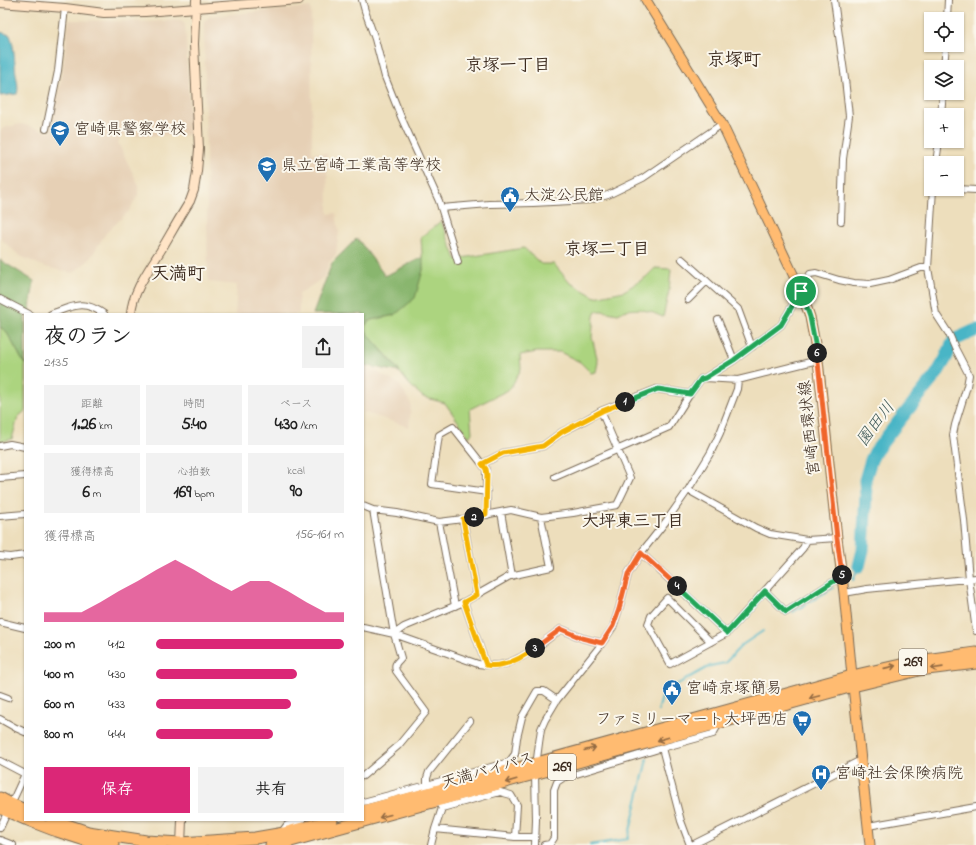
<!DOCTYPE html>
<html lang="ja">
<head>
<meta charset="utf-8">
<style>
  body { margin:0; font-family:"Indie Flower","Klee One",sans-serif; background:#f2f2f2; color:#222; height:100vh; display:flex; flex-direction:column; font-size:15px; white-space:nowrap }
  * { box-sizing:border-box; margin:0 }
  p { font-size:13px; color:#767676 }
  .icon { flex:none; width:22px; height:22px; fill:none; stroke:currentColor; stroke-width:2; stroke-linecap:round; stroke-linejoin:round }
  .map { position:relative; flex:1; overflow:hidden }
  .sheet { position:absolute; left:24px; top:313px; width:340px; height:508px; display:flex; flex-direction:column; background:#fff; border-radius:0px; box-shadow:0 1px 3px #0004 }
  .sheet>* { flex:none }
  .fabs { position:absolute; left:924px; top:12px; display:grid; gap:8px }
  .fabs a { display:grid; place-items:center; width:40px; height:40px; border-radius:0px; background:#fff; box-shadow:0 1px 3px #0004; font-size:20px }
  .pin { position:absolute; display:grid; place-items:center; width:34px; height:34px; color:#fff; margin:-17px; border:2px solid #fff; border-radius:50%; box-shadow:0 1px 4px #0007 }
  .km { position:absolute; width:20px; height:20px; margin:-10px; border-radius:50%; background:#222; color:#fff; font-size:11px; line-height:20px; text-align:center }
  .round { display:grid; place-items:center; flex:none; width:42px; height:42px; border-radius:0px; background:#f2f2f2 }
  .head { display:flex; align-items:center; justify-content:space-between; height:68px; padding:0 20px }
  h1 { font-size:22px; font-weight:700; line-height:30px }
  .stats { display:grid; grid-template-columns:repeat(3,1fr); gap:6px; height:68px; padding:4px 20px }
  .stats div { display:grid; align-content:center; border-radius:0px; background:#f2f2f2; text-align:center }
  .stats b { font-size:17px; font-weight:700 }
  .stats small { font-size:11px; font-weight:400 }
  .stats p { font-size:11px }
  .chart { height:112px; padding:8px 20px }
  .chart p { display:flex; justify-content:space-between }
  .chart svg { width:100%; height:72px; margin-top:4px; fill:#db2777; opacity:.7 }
  .action { display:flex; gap:8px; margin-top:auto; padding:8px 20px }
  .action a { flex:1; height:46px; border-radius:0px; background:#db2777; color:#fff; font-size:16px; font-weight:700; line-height:46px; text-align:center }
  .action a+a { background:#f2f2f2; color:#222 }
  ul { padding:0 20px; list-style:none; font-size:13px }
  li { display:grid; grid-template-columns:64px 48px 1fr; align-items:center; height:30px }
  li i { height:10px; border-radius:5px; background:#db2777 }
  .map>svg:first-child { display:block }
  .built { fill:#e6d0b5 }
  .green { fill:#acd47f; stroke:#747f4e }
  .forest { fill:#89b66e; stroke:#627046 }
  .water { fill:#49b5c6; stroke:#427072 }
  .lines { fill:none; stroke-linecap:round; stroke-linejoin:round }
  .stream { stroke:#49b5c6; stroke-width:2 }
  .river { stroke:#49b5c6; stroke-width:13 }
  .street-casing { stroke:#796955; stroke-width:8 }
  .secondary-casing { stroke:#796955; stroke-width:10 }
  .primary-casing { stroke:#796955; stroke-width:11 }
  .highway-casing { stroke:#796955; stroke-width:13 }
  .street { stroke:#fff; stroke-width:6 }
  .secondary { stroke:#ffe4c6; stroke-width:8 }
  .primary { stroke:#ffbb71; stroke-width:9 }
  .highway { stroke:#ffbb71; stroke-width:11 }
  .oneway { stroke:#936b43 }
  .split-1-casing { stroke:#fff; stroke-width:8 }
  .split-2-casing { stroke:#fff; stroke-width:8 }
  .split-3-casing { stroke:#fff; stroke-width:8 }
  .split-4-casing { stroke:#fff; stroke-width:8 }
  .split-5-casing { stroke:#fff; stroke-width:8 }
  .split-6-casing { stroke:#fff; stroke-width:8 }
  .split-7-casing { stroke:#fff; stroke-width:8 }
  .split-1 { stroke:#22a559; stroke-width:5 }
  .split-2 { stroke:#f5b400; stroke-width:5 }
  .split-3 { stroke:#f5b400; stroke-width:5 }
  .split-4 { stroke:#f0652b; stroke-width:5 }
  .split-5 { stroke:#22a559; stroke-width:5 }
  .split-6 { stroke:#f0652b; stroke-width:5 }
  .split-7 { stroke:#22a559; stroke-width:5 }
  .labels { text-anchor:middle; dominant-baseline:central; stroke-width:4; stroke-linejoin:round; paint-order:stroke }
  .shield { fill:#fbf7ec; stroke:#75685c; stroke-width:1 }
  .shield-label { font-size:15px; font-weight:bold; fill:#3b2a1e }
  .poi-label { font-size:16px; fill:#3b2a1e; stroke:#fbf7ec; text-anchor:start }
  .street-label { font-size:16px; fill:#3b2a1e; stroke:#fbf7ec }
  .neighbourhood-label { font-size:17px; font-weight:bold; fill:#3b2a1e; stroke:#fbf7ec }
  .water-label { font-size:17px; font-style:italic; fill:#405b59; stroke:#fbf7ec }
  .quarter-label { font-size:18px; font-weight:bold; fill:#3b2a1e; stroke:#fbf7ec }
</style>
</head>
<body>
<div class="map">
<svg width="976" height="845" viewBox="0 0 976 845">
  <rect width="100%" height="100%" fill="#fbf7ec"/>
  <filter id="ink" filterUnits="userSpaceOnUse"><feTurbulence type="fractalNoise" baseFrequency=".025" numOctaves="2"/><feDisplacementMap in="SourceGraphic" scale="8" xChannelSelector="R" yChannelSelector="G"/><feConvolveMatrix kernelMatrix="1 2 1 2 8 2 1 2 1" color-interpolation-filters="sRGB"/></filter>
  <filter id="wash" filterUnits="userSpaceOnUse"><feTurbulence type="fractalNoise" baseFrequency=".012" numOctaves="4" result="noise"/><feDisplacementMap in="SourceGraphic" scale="16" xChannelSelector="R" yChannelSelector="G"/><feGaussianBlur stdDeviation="0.9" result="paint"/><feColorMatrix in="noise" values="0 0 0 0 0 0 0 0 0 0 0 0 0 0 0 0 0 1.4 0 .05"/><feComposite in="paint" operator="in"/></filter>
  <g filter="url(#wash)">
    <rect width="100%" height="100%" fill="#eddebc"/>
    <path class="built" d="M311,7L312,153H327L328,214L336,213L339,231L336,254L329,263L324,277L299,294V314H235L237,285L208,282L204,21L211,16Z
      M69,20L108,21L149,22L181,20L185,25L191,135L121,136L118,143L138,184V195L129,211L106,233L89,260L73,273L45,267L20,256L2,240L0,237V132L3,128L21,124L50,132L61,80Z
      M363,367L375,371L399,384L411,404L409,427L363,412Z"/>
    <path class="green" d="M441,221L456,259L524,248L541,264H554L569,282L595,297L624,291L646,277L655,268L671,269L669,291L663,317L651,312L639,309L626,310L618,314L602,311H596L594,316L592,337L598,362L596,372L591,373L580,362L560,352H537L520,355L521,369L510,389L470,409L472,433L469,437L445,403L423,397L408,383L390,359L371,338L363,327L371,320L395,315L423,270L421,237Z
      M0,327L6,331L15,347L25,365V411L18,417L12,439L0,442Z"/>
    <path class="forest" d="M357,238L385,276L423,257V270L415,298L395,315L371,320L363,326V314H313L332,263Z
      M0,260L34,281L29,314H25V365L15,347L6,331L0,327Z
      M363,327C374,343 388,356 400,372L363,365Z"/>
    <path class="water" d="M0,32L10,35C15,48 14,61 16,74C17,81 19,87 17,94L0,96Z"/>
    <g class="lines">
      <path class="stream" d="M853,580L859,566
        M793,612L833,588
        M658,711L662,697L667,690L710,666L725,663L742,645L763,631
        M590,845L628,839L647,759"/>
      <path class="river" d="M859,566L863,550L866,495L865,480L871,460L875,452L895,426L936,375L945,360L954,340L976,330"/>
    </g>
  </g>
  <g filter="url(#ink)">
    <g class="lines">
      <defs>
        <path id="street" d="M362,0L365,11L375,39L385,77L401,117L439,201L458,262
          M834,0L845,79L849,116L843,159L841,221
          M947,19L948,0
          M944,67L946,45
          M941,115L943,93
          M46,129L58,71L65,8
          M936,163L939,141
          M933,189L928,268L936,314L949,334L955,348L969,375L967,386L955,425L953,435L964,520L969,579L976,631
          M957,189L976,190
          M441,208L489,204L533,203L590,200L608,195L643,178L722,124
          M682,259L738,309L752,347
          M0,299L29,314
          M688,300L707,281
          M51,314C73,306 83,299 104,314
          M718,320L734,360
          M705,378L738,380L818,360
          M0,446L10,444L25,447
          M482,464L503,453L543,446L562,432L578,424L601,411L657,389L690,394L701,379L705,378L734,360L781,325L801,291L810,274L816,273L839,280L854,283L870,284L889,280L921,268H928
          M555,477L669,427L690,394
          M0,478L25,476
          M688,490L756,528L770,534L807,540L837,538
          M363,506L373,510L397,513L439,522L463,519L511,510L541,517L573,513L617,505L630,478L601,411
          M501,512L512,576
          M487,515L486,469L453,427L439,435L432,484L487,492
          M0,516L25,514
          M463,519L477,595
          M439,522L455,606
          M641,553L727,633L803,548L807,540
          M0,556L11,557L25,555
          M765,591L786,612L842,576
          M844,593L867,589L976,578
          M464,602L486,665
          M0,622L25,628
          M363,627L394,634L478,664C485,665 492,666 500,665C522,661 543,642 561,629L582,638L602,643
          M394,634L404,627L464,602L510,576L551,567L541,517
          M711,642L667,598L651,616L648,624L670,664L727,633
          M0,695L8,698
          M0,719L16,728L25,732
          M662,748L681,821L690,845
          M0,761L25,774
          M363,776L398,746L426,712L396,671C394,664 396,663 401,658L394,634L373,510
          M427,785V778L429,772L470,721
          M363,802L427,785L509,762L515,754L517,738L522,717L537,691H544L557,700
          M442,808L500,792L511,795L517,805L515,837
          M868,826L976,807
          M0,828L25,774
          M435,829L515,837H535
          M284,833V829L287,825L302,820
          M0,840L13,845
          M431,845L435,829L442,808L440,805
          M535,845L536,820L535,774L539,743L541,729L545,720L557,700L600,646L613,627L619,609L628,574L641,553L667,520L688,490L711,452L720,433L737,389L738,380
          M544,845L550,844L554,838V790L557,782L563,778L662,748L713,734L719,723
          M692,845L861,760"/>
        <path id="secondary" d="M0,3L65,8L104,13L145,12L299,0
          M131,314C132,292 150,268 161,250C171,233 180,217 190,201L194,190L197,171L199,149L194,44L196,0
          M181,845L182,820"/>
        <path id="primary" d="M646,0L722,124L801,291L810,317L818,360L837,538L844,593L853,686L870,845"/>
        <path id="highway" d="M0,798L11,804L25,810
          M0,808L25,819
          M363,811L852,676L918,661L976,653
          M28,820L54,830L88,841L113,845
          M52,820L88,832L146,841L181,843L255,838L284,833L332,820
          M271,845L291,841L853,686L919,670L976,663"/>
      </defs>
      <use href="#street" class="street-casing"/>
      <use href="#secondary" class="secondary-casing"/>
      <use href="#primary" class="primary-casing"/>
      <use href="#highway" class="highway-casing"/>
      <use href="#street" class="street"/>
      <use href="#secondary" class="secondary"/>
      <use href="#primary" class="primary"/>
      <use href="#highway" class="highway"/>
    </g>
    <defs><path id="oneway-shaft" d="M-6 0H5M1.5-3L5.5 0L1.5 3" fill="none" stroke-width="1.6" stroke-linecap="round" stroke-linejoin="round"/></defs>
    <g class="oneway">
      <use href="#oneway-shaft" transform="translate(890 667) rotate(-13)"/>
      <use href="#oneway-shaft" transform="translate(937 668) rotate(172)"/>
      <use href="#oneway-shaft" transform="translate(815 697) rotate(165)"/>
      <use href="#oneway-shaft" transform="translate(663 739) rotate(164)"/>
      <use href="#oneway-shaft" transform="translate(590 749) rotate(-15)"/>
      <use href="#oneway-shaft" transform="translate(511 781) rotate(164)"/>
      <use href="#oneway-shaft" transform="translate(385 816) rotate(165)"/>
    </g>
  </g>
  <g class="lines" filter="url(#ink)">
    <defs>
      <path id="split-1" d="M625,402L658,389L690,394L701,379L705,378L734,360L781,325L801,291"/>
      <path id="split-2" d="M474,517L486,514L487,475L486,469L482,464L503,453L543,446L562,432L602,411L625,402"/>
      <path id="split-3" d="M474,517L463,519L477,595L464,602L486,665C504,668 522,658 535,648"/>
      <path id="split-4" d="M535,648L561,629L582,638L602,643L613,626L619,609L628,574L641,553L677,586"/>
      <path id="split-5" d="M677,586L727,633L765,591L786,612L842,576V575"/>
      <path id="split-6" d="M817,353L837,538L842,575"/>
      <path id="split-7" d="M801,291L810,317L817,353"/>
    </defs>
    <use href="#split-1" class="split-1-casing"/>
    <use href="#split-2" class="split-2-casing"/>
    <use href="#split-3" class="split-3-casing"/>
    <use href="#split-4" class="split-4-casing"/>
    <use href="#split-5" class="split-5-casing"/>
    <use href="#split-6" class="split-6-casing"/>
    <use href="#split-7" class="split-7-casing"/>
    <use href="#split-1" class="split-1"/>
    <use href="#split-2" class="split-2"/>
    <use href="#split-3" class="split-3"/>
    <use href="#split-4" class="split-4"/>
    <use href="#split-5" class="split-5"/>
    <use href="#split-6" class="split-6"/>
    <use href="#split-7" class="split-7"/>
  </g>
  <defs>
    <symbol id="school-pin" viewBox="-11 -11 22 30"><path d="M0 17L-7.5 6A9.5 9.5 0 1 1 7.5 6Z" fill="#1f6fb2" stroke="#fbf7ec"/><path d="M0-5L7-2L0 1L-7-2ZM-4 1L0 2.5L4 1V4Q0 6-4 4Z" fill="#fff"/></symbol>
    <symbol id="civic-pin" viewBox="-11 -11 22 30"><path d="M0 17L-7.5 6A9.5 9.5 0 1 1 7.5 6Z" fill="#1f6fb2" stroke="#fbf7ec"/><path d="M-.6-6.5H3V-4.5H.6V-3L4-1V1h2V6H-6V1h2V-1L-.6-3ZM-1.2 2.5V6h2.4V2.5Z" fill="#fff"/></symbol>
    <symbol id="supermarket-pin" viewBox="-11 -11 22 30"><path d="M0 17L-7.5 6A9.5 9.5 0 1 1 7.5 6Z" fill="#1f6fb2" stroke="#fbf7ec"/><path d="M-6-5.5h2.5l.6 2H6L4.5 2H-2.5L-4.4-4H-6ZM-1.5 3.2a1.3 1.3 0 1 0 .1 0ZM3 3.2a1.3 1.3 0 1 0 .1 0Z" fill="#fff"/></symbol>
    <symbol id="hospital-pin" viewBox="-11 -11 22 30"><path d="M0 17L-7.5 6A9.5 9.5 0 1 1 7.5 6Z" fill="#1f6fb2" stroke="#fbf7ec"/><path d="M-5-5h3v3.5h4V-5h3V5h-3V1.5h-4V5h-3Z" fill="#fff"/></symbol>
  </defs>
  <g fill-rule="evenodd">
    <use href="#school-pin" x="49" y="119" width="22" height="30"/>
    <use href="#school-pin" x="256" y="155" width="22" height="30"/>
    <use href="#civic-pin" x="499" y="185" width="22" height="30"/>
    <use href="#civic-pin" x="661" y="678" width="22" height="30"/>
    <use href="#supermarket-pin" x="791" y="709" width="22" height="30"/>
    <use href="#hospital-pin" x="810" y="763" width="22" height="30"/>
  </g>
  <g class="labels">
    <g class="shield">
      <rect x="899" y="649" width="28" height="26" rx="3"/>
      <rect x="548" y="754" width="28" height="26" rx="3"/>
    </g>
    <g class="shield-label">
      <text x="913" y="662">269</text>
      <text x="562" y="767">269</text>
    </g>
    <g class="poi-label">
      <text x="74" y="130">宮崎県警察学校</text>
      <text x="281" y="166">県立宮崎工業高等学校</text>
      <text x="524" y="196">大淀公民館</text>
      <text x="686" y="689">宮崎京塚簡易</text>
      <text x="788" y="720" text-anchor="end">ファミリーマート大坪西店</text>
      <text x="835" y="774">宮崎社会保険病院</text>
    </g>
    <g class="street-label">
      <text transform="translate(810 428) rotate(-96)">宮崎西環状線</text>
      <text transform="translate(488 771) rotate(-16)">天満バイパス</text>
    </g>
    <g class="neighbourhood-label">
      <text x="508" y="65">京塚一丁目</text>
      <text x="607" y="249">京塚二丁目</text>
      <text x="633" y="521">大坪東三丁目</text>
    </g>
    <g class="water-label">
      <text transform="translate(876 424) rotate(-53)">園田川</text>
    </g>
    <g class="quarter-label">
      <text x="734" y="61">京塚町</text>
      <text x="178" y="275">天満町</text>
    </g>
  </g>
</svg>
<div class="fabs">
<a><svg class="icon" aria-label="locate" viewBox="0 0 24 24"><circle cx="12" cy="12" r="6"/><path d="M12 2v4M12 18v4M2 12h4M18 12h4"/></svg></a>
<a><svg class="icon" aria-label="layers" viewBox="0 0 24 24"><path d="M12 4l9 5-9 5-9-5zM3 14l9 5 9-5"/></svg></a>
<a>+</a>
<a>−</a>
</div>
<div class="pin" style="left:801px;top:291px;background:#1e9e55"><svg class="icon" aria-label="arrive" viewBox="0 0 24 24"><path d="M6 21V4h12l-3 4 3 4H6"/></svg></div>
<b class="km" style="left:625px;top:402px">1</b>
<b class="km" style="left:474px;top:517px">2</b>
<b class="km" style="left:535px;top:648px">3</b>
<b class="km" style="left:677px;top:586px">4</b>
<b class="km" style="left:842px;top:575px">5</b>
<b class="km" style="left:817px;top:353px">6</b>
<section class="sheet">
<div class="head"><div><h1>夜のラン</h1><p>21:35</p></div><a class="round"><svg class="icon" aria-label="share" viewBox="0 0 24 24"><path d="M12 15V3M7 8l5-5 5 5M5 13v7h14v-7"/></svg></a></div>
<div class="stats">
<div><p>距離</p><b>1.26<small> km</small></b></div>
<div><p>時間</p><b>5:40</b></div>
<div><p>ペース</p><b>4:30<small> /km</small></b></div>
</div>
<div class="stats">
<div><p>獲得標高</p><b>6<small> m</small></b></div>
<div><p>心拍数</p><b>169<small> bpm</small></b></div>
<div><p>kcal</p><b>90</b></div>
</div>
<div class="chart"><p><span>獲得標高</span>156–161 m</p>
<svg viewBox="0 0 160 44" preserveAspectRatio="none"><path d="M0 44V38L10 38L20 38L30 32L40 25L50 19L60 12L70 6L80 12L90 19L100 25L110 19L120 19L130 25L140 32L150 38L160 38V44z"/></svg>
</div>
<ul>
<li><b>200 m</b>4:12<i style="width:100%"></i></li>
<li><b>400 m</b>4:30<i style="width:75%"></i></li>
<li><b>600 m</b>4:33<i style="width:72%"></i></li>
<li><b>800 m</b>4:44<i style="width:62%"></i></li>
</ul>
<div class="action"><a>保存</a><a>共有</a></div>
</section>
</div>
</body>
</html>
